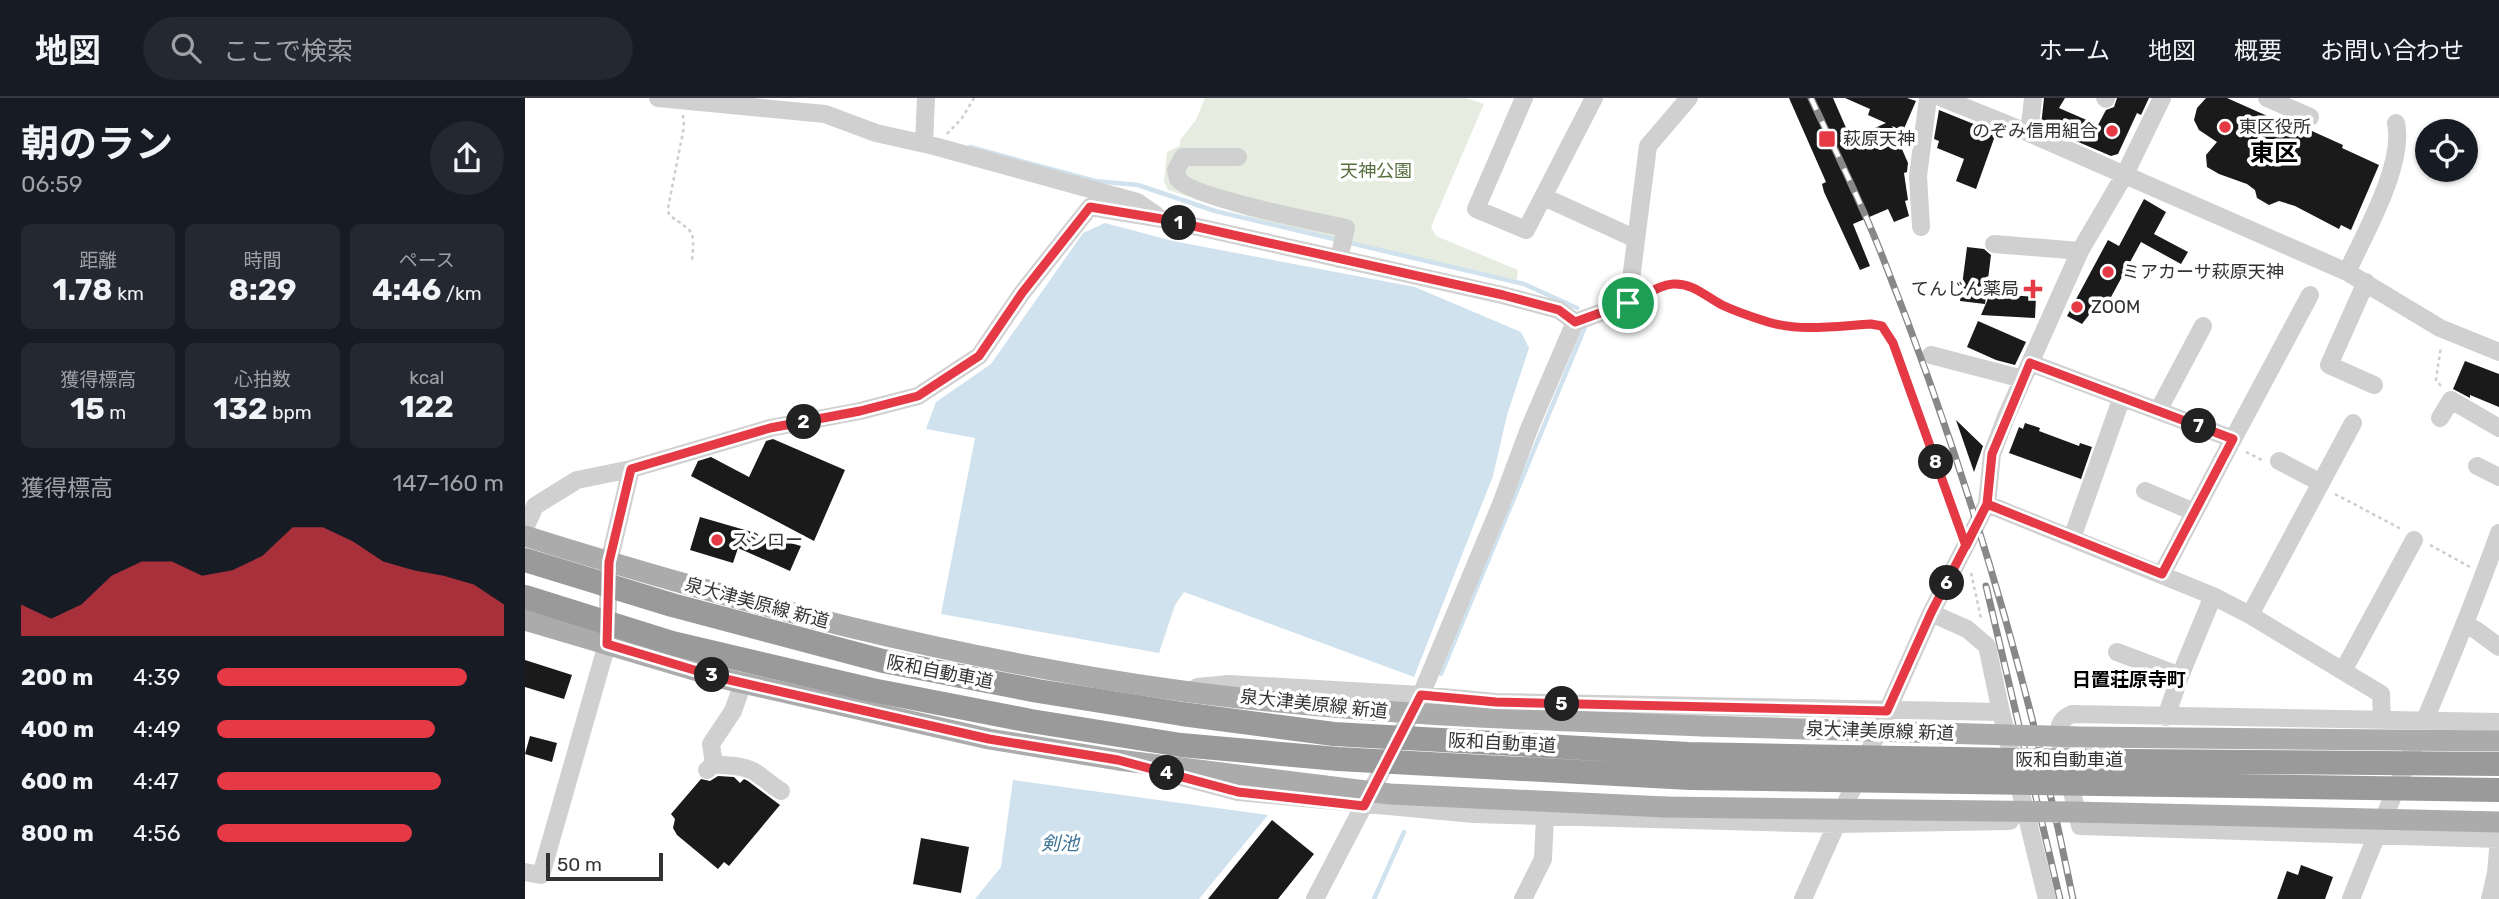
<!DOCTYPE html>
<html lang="ja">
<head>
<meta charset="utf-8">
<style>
  body { margin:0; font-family:Rubik,"Noto Sans JP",sans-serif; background:#242831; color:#f1f3f6; height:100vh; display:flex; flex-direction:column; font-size:26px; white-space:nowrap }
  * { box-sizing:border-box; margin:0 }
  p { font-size:23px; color:#9ea1a6 }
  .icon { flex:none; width:38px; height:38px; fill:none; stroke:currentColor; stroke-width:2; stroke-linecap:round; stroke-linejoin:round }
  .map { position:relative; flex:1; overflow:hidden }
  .drawer { display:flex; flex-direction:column; background:#171b24; width:525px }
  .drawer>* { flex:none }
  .fabs { position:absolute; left:1890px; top:21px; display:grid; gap:14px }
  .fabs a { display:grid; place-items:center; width:63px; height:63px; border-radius:50%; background:#171b24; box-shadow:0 2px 5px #0004; font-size:35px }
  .scale { position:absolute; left:21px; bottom:18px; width:117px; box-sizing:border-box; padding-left:7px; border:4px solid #333; border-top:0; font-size:19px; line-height:24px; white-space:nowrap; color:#333; -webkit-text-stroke:5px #fff; paint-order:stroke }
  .pin { position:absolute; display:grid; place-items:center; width:60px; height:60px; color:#fff; margin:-30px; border:4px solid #fff; border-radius:50%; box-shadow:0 2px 7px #0007 }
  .km { position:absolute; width:35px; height:35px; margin:-18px; border-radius:50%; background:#222; color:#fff; font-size:19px; line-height:35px; text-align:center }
  .round { display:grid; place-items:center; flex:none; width:74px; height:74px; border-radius:37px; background:#242831 }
  .headline { display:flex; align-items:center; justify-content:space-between; height:119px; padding:0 21px }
  h1 { font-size:38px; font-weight:700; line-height:52px }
  .stats { display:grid; grid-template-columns:repeat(3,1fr); gap:10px; height:119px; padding:7px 21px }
  .stats div { display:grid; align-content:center; border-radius:10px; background:#242831; text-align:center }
  .stats b { font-size:30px; font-weight:700 }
  .stats small { font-size:19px; font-weight:400 }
  .stats p { font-size:19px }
  .chart { height:196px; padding:14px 21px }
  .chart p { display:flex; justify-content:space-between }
  .chart svg { width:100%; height:126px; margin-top:7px; fill:#e63946; opacity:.7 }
  ul { padding:0 21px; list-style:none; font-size:23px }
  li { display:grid; grid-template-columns:112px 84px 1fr; align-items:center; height:52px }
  li i { height:18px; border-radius:9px; background:#e63946 }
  header { display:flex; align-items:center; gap:42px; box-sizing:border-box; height:98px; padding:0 35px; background:#171b24; border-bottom:2px solid #363941 }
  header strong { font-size:33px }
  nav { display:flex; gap:38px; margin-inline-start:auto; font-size:24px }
  .search { width:490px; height:63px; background:#242831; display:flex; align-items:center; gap:18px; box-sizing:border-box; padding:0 24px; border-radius:38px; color:#9ea1a6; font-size:26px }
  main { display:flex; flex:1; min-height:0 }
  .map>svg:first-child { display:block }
  .green { fill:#e6ecdf }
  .water { fill:#cfe2ee }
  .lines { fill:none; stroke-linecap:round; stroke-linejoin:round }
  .stream { stroke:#cfe2ee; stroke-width:4.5 }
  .building { fill:#1a1a1a }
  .path { stroke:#cdcdcd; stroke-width:2.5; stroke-dasharray:3.5 3.5; stroke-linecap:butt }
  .minor { stroke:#d0d0d0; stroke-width:18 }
  .major { stroke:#ababab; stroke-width:21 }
  .rail-casing { stroke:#888; stroke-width:7 }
  .rail { stroke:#fff; stroke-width:4.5; stroke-dasharray:13; stroke-linecap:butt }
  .major-bridge { stroke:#ababab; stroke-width:21 }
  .highway-bridge { stroke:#9a9a9a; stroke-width:24 }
  .route-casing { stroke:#fff; stroke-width:14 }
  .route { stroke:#e63946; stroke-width:9 }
  .poi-dot { fill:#e63946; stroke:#fff; stroke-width:2.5 }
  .labels { text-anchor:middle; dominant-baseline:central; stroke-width:7; stroke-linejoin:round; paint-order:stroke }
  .poi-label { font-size:18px; fill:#333; stroke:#fff; text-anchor:start }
  .park-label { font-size:18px; fill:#56703f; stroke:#fff }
  .street-label { font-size:18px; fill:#333; stroke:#fff }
  .neighbourhood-label { font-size:19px; font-weight:bold; fill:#000; stroke:#fff }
  .water-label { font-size:19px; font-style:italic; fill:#3f7597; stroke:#fff }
  .district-label { font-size:24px; font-weight:bold; fill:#000; stroke:#fff }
</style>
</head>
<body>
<header>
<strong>地図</strong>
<div class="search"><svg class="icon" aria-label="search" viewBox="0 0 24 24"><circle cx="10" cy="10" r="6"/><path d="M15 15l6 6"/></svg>ここで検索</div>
<nav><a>ホーム</a><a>地図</a><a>概要</a><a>お問い合わせ</a></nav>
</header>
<main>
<section class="drawer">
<div class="headline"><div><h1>朝のラン</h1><p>06:59</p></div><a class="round"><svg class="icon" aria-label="share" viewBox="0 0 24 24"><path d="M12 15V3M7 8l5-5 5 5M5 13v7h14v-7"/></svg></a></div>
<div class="stats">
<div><p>距離</p><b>1.78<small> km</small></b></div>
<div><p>時間</p><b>8:29</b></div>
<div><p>ペース</p><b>4:46<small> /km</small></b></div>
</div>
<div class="stats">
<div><p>獲得標高</p><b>15<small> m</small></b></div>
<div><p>心拍数</p><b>132<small> bpm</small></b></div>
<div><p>kcal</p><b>122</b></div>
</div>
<div class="chart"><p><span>獲得標高</span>147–160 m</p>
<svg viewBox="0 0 160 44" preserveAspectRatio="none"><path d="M0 44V33L10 38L20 33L30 23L40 18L50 18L60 23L70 21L80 16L90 6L100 6L110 11L120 18L130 21L140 23L150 26L160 33V44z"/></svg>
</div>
<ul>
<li><b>200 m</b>4:39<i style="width:87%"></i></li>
<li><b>400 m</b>4:49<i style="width:76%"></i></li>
<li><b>600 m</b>4:47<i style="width:78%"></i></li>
<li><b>800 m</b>4:56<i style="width:68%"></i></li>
</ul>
</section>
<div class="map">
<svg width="1974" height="801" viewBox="0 0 1974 801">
  <rect width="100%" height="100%" fill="#fff"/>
  <path class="green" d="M680,0H940L959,6L906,129L911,138L993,172L992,182L744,125L643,92L639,83L642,54L655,48V42L671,22Z"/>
  <path class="water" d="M580,125L648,143L890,189L996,234L1004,250L982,317L968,378L889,579L659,494L650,507L634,555L416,516L450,340L401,331L411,304L466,266L558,135Z
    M488,682L743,717L674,801H450L476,769Z"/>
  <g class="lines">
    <path class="stream" d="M445,49L570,83L613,87L690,113L813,142
      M821,144L999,186L1052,210
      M916,576L1060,229
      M849,801L879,734"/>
  </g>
  <path class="building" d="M1264,0H1308L1329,48L1334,37L1361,25L1343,17L1345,11L1320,0H1382L1391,3L1378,33L1367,28L1383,65L1382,74L1379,75L1383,102L1380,103L1384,118L1369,124L1363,111L1328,126L1345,168L1335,172L1299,94L1297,86L1301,84Z
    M1519,0H1540L1534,10L1573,27L1581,12L1589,9L1592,0H1624L1616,17L1612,15L1593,56L1586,58L1516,28Z
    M1681,0H1702L1776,33L1778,29L1818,47L1817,50L1854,67L1826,132L1816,127L1814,131L1770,108L1754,103L1744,107L1732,100L1730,92L1722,86L1694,76L1682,69L1681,57L1692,44L1674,32L1669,22L1672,10Z
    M1414,12L1471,35L1451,91L1431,83L1439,61L1412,50L1414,43L1409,41Z
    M1619,101L1641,114L1629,136L1663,154L1656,166L1616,144L1580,210L1576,208L1571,216L1567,213L1557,226L1542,218L1583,142L1594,148Z
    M1442,149L1459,151L1466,157L1460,206L1435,203Z
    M1465,196L1511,199L1510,220L1456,217Z
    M1453,223L1501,244L1490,267L1471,262L1442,249Z
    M1940,263L1974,276V309L1945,297V300L1928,291Z
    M1431,322L1458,348L1449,374Z
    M1500,325L1515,330L1514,333L1554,348L1555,345L1567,349L1556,381L1484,355L1494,329L1498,331Z
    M248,341L320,372L289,443L166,378L173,363L186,359L224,379L241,343Z
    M175,419L276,448L265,473L213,450L208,465L165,452Z
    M0,562L47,577L39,601L0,589Z
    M5,638L32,645L27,664L0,656Z
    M193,678L209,679L215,685L219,681L223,683L255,707L204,768L199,764L193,771L152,737L148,730L150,721L146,716L176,681L185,683Z
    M747,722L789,756L753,801H683Z
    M396,740L444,749L436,795L388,786Z
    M1776,767L1808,779L1800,801H1752L1762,773L1773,777Z"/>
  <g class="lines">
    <path class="path" d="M158,17L159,29L143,110L144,117C169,135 170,130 167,163
      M422,36L437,20L449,0
      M1119,199C1160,174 1162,189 1198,207C1219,217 1241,225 1264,229C1286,233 1323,227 1346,226L1357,228L1368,245L1432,425
      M1916,288L1911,282L1916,248
      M1721,354L1737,362
      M1810,396L1878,432
      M1905,447L1945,469
      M1446,475L1456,520"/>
    <path class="minor" d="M133,0L300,16L351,35L409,48L612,104L631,117
      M999,0L951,111L1001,132L1069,0
      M1417,0L1504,35L1822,174L1915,230L1974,254
      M1580,0L1581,1
      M1742,0L1785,19
      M1504,35L1508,0
      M399,45L401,0
      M713,59H658L651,72L653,81C666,99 792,124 821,130L814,161
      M1019,99L1111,141
      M1396,129L1393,78L1403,0
      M1469,146L1555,153
      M1822,174C1840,135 1880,66 1871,25
      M1841,184L1804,267L1849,287
      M1406,257L1498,281
      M1505,265L1708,341L1637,476
      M1633,313L1678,228
      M1915,320L1926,302L1974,330
      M1708,341L1785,197
      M1754,363L1796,385
      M1952,368L1974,379
      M1620,393L1669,414
      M1462,406L1688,498L1725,517L1856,596L1857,622
      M0,430L10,408L52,382L106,371
      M1547,440L1597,299
      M1406,515L1442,531L1462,548L1476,614L1522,801
      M1725,517L1828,325
      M1940,527L1951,532L1974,549
      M1592,554L1655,578
      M1818,573L1889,442
      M672,589L704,586L896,597L971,604L1476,614
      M1641,619L1655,578L1688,498
      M1536,649C1533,634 1531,623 1547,616L1974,624
      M189,666L186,646L208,613L218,585
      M182,672L189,666C202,668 217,667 228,673C238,679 246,687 256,693
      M645,676L713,694L949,716L1310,726L1485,723
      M1543,676L1555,728L1974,741
      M0,774L16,777L82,546L84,464L106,371L245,330L335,313L393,298L454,258L497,195L565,109L637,121L977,197L1034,212L1050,224
      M790,801L896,597L976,406L1004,331L1050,224L1103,205L1123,48L1164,0
      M998,801L1018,761L1020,718
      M1278,801L1406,515L1462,406L1467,356L1481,319L1555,153L1600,76L1637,0
      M1826,801C1874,678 1930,559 1974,435
      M1965,801L1971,775L1974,740"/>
    <path class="major" d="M0,438C213,505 429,561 650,592C826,616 1003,622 1179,628
      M0,522L196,580L464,641L593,662L865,696L1140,709"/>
    <defs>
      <path id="rail" d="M1286,0C1308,48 1332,96 1352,145C1437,357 1503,577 1548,801
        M1461,488L1535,801"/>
    </defs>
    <use href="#rail" class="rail-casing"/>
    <use href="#rail" class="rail"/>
    <path class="major-bridge" d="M1179,628L1555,639L1974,643
      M1140,709L1549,714L1974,724"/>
    <path class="highway-bridge" d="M0,462L147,507L358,563L513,593L657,616L809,636L1163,656L1488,662L1974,666
      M0,499L147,545L347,592L506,623L656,647L813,661L1165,680L1974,692"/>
  </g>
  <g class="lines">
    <defs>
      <path id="route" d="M1103,205L1050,224L1034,212L978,197L637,121L565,109L497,195L454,258L393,298L335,313L245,330L106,371L84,464L82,546L196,580L464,641L593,662L713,694L839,708L896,597L971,604L1362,613L1406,515L1462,406L1637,476L1708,341L1505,265L1467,356L1462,406L1441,448L1368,245L1357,228L1346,226C1312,228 1276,234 1243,224C1227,219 1212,214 1197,207C1180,198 1168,185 1148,186C1132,187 1118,200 1103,205"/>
    </defs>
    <use href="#route" class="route-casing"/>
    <use href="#route" class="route"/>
  </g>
  <g class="poi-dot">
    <circle cx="1700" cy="29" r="7"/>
    <circle cx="1587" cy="33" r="7"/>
    <rect x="1293" y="32" width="18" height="18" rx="3.5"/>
    <circle cx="1583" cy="174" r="7"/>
    <path d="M1504.5 180.5h7v7h7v7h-7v7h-7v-7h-7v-7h7z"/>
    <circle cx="1552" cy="209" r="7"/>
    <circle cx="192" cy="442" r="7"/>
  </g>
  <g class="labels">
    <g class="poi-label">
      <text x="1714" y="29">東区役所</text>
      <text x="1573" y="33" text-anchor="end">のぞみ信用組合</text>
      <text x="1318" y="41">萩原天神</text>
      <text x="1597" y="174">ミアカーサ萩原天神</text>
      <text x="1494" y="191" text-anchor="end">てんじん薬局</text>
      <text x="1566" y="209">ZOOM</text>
      <text x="206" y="442">スシロー</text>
    </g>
    <g class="park-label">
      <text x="851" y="73">天神公園</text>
    </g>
    <g class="street-label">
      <text transform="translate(232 505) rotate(15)">泉大津美原線 新道</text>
      <text transform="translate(415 574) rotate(11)">阪和自動車道</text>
      <text transform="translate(789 606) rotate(6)">泉大津美原線 新道</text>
      <text transform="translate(1355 633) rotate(2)">泉大津美原線 新道</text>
      <text transform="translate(977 645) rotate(3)">阪和自動車道</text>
      <text x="1544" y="662">阪和自動車道</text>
    </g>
    <g class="neighbourhood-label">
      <text x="1604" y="581">日置荘原寺町</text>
    </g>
    <g class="water-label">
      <text x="535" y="745">剣池</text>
    </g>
    <g class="district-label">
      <text x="1749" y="55">東区</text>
    </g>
  </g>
</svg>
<div class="fabs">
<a><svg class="icon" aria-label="locate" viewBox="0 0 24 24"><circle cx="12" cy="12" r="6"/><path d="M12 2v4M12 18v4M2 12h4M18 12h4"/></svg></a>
</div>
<div class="scale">50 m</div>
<div class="pin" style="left:1103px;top:205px;background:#1e9e55"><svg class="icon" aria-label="arrive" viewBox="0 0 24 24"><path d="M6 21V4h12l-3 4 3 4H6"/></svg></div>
<b class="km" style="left:654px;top:125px">1</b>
<b class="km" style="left:279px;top:324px">2</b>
<b class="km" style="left:187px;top:577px">3</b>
<b class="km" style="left:642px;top:675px">4</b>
<b class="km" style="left:1037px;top:606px">5</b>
<b class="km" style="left:1422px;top:485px">6</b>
<b class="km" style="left:1674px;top:328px">7</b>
<b class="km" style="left:1411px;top:364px">8</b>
</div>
</main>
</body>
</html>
